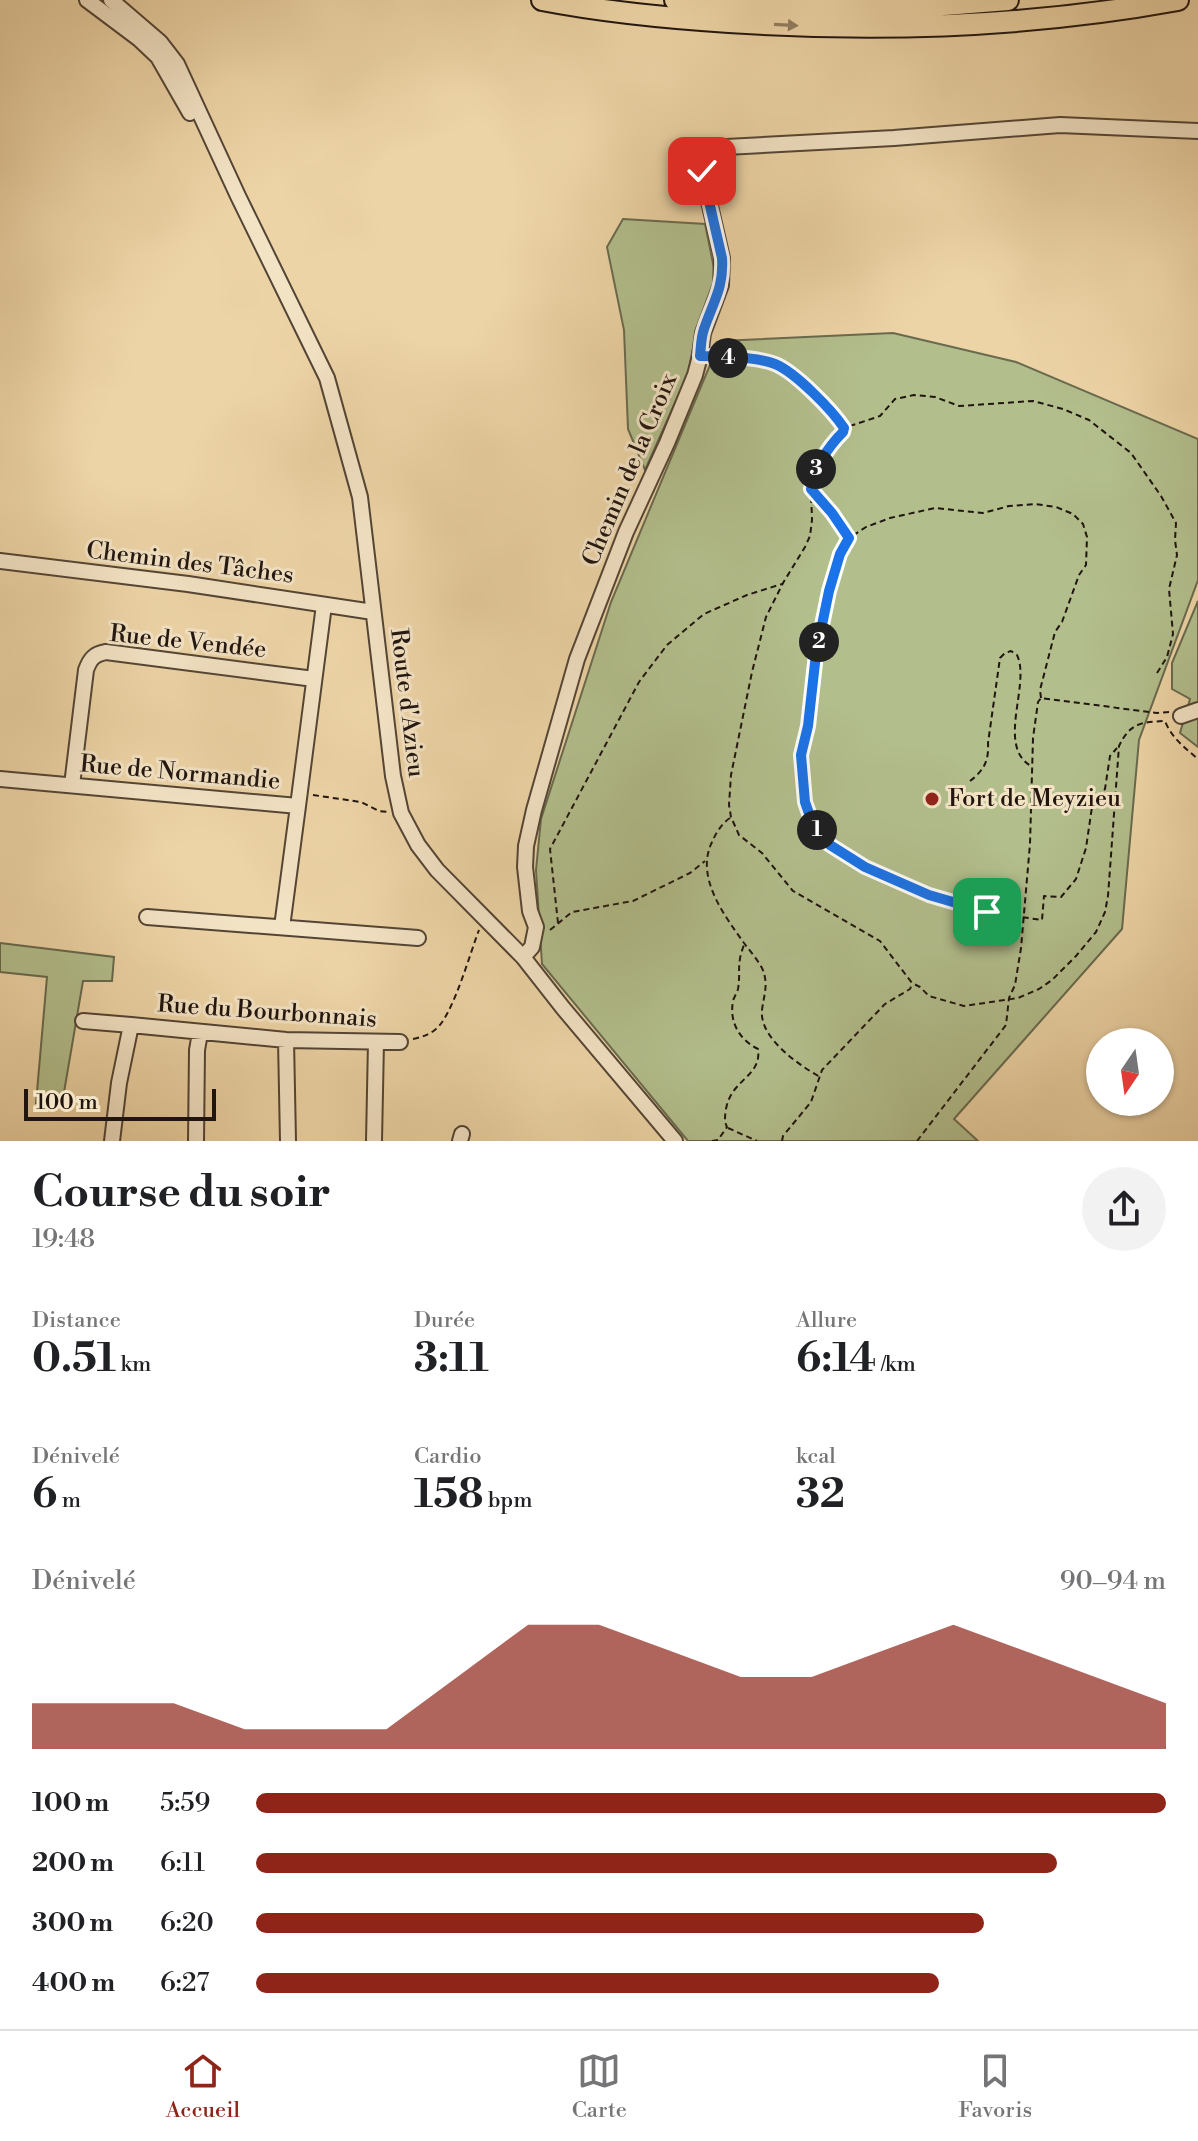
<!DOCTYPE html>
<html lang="fr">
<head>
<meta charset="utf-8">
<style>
  body { margin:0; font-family:"Libre Bodoni",serif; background:#f2f2f2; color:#202124; height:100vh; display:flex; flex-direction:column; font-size:30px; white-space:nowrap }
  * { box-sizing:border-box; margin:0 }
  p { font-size:26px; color:#757577 }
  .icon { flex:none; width:44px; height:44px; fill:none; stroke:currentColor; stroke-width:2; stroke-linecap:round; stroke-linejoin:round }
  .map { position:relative; height:1141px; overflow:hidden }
  .sheet { display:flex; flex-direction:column; background:#fff; flex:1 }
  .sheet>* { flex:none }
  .needle { width:52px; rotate:193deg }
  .tools { position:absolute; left:1086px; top:1028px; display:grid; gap:16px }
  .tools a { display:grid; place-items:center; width:88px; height:88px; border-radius:50%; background:#fff; box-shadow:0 2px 6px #0004; font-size:40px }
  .scale { position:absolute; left:24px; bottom:20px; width:192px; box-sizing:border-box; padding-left:8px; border:4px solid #20150f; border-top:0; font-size:22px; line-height:28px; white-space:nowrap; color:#20150f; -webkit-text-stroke:6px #f3e3c5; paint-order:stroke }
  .pin { position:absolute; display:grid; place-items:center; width:68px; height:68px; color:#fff; margin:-34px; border-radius:16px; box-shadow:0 4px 12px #0006 }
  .km { position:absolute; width:40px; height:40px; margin:-20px; border-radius:50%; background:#222; color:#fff; font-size:22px; line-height:40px; text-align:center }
  .round { display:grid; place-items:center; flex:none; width:84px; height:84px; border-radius:42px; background:#f2f2f2 }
  .summary { display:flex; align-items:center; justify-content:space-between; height:136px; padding:0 32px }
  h1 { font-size:44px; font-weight:700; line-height:60px }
  .stats { display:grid; grid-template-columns:repeat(3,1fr); gap:12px; height:136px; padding:8px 32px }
  .stats div { display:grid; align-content:center }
  .stats b { font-size:40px; font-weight:700 }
  .stats small { font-size:22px; font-weight:400 }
  .stats p { font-size:22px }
  .chart { height:224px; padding:16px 32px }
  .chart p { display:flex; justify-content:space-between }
  .chart svg { width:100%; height:144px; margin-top:8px; fill:#8f2418; opacity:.7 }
  ul { padding:0 32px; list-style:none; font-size:26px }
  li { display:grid; grid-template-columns:128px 96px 1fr; align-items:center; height:60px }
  li i { height:20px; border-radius:10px; background:#8f2418 }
  .tab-bar { display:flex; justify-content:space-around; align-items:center; height:112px; border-top:2px solid #e0e0e0; background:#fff; font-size:22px; color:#757577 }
  .tab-bar a { display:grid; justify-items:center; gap:4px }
  .tab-bar .selected { color:#8f2418 }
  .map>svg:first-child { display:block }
  .green { fill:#b2be8c; stroke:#696a4e; stroke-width:2 }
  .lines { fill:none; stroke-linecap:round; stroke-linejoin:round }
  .minor-casing { stroke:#534535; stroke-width:18 }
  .highway-casing { stroke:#20150f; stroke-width:24 }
  .path { stroke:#20150f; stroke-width:2; stroke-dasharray:6 4; stroke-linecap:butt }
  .minor { stroke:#f3e3c5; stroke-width:14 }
  .highway { stroke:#edd4a6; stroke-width:20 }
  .oneway { fill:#917e62 }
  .route-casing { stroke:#fff; stroke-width:16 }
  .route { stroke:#1a73e8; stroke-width:10 }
  .poi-dot { fill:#8f2418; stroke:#f3e3c5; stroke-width:3 }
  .labels { text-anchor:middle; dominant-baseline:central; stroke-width:6; stroke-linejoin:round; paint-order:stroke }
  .street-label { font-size:24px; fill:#20150f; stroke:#f3e3c5 }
  .poi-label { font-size:24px; fill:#20150f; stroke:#f3e3c5; text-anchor:start }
</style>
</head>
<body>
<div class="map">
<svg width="1198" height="1141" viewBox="0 0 1198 1141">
  <rect width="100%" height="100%" fill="#edd4a6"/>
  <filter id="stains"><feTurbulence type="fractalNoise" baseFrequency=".0025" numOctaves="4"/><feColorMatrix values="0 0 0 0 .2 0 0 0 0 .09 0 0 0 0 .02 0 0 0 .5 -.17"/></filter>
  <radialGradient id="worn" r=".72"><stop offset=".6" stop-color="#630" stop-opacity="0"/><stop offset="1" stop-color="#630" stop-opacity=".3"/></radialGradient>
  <path class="green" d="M623,219L705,224L716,278L696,332L688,374L645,470L628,429L624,330L607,247Z
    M893,333L1016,362L1198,439V580L1139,740L1122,929L954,1119L978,1141H688L542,964L536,870L541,819L611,602L720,341Z
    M1198,601V747L1180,733L1190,699L1172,689V663Z
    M0,943L114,957L112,981H83L62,1104L36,1103L47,977L0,972Z"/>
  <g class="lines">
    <defs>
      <path id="minor" d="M87,0L139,39L158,57L190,113
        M111,0L160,42L177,64L238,196L327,378L360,497L393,776L401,813L418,845L437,870L523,957L563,1008L675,1141
        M0,561L188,584L373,612
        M1181,716L1198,710
        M0,779L298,806L324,605
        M72,785L86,670C90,659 94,654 106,652L314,679
        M147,917L418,938
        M282,927L298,806
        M523,957L532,947L536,927L530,911L525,867L526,846L534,810L577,659L626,532L667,443L695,375L700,356L703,333L721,285L722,258L702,171V155L707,148L894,138L1060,125L1198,131
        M83,1021L131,1025
        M286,1040L288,1141
        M112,1141L119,1083L131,1025L286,1040L400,1042
        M196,1141L197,1050L200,1033
        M374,1141L376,1042
        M460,1141L462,1134"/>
      <path id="highway" d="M542,0C604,12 666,18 729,22C879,32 1030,27 1178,0
        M675,0L745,7L881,10L1008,0"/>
    </defs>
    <use href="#minor" class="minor-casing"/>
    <use href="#highway" class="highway-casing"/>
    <path class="path" d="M715,356C734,358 755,359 773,364C793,370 832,409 843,427
      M814,491L832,513L848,537
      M1157,673L1167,657L1173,634L1169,589L1177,555L1175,540L1176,523L1161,496L1131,453L1089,420L1063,409L1033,401L959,406L935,397L914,395L895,399L880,416L844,428L814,474L811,489L812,520L810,536L805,547L783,583L766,617L752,672L731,775L729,805L731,817L739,835L762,853L793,891L880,941L912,983L920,987L929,996L964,1006L1018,998L1039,989L1052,980L1076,956L1096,932L1105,912L1108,896L1119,746C1130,723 1141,722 1165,721C1171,737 1185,748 1198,759
      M1041,698L1040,690L1055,632L1062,622L1079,575L1086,565L1087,537L1083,524L1073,514L1056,507L1035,504L1009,506L983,513L935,508L890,518L866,527L849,538L840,554L829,591L816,654L808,726L801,755L805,802L813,825L830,845L844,855L909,887L987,912L1042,920L1044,896L1061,897L1076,879L1086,848L1093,800L1105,789L1110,756L1117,748
      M970,781C984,770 989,761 988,743L1000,658L1005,653L1011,651L1017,655C1031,684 996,746 1031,766
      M313,795L361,802L379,811L388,812
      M730,818C722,823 716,833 712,842C695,877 724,915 744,943C750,951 757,959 762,968C769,984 764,994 762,1010C759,1038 799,1065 820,1077
      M558,923L550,849L639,682L667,645L704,614L747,595L782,584
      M550,930L572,912L633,901L690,873L705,861
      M413,1039C422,1037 429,1035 436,1029C453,1015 470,953 479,930
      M728,1128L757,1141
      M712,1141L718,1140L727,1127C724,1121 725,1116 726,1109C731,1079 762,1077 758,1049C740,1040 729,1023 733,1001C734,997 737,993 738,989C741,971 736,965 744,945
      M782,1141L783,1136L811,1102L822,1070L885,1004L910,989L912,984
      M917,1141L1006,1025L1009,998L1015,985L1021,948L1030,844L1033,738L1038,702L1041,698L1157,713L1170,712"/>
    <use href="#minor" class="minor"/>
    <use href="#highway" class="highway"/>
  </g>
  <defs><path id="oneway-solid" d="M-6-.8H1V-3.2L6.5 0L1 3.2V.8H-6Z" transform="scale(2)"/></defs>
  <use class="oneway" href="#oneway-solid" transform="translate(786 25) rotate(3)"/>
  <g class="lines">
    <defs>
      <path id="route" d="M702,171L722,258C724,288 713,302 704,329C701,337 701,347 700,356C720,356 757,357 775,364C795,372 832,410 844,428L843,432C827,448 815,468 811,489L832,513L849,538L840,554L829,591L816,654L808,726L801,755L805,802L813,825L830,845L865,867L929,895L987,912"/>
    </defs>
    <use href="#route" class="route-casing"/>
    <use href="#route" class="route"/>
  </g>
  <circle class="poi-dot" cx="932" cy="799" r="8"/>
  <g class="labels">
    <g class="street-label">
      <text transform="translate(630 470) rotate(-67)">Chemin de la Croix</text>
      <text transform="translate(190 563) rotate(7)">Chemin des Tâches</text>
      <text transform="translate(188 642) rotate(6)">Rue de Vendée</text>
      <text transform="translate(407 703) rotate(83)">Route d'Azieu</text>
      <text transform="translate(180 773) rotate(5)">Rue de Normandie</text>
      <text transform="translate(267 1012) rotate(4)">Rue du Bourbonnais</text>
    </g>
    <g class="poi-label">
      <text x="948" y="799">Fort de Meyzieu</text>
    </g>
  </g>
  <rect width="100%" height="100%" filter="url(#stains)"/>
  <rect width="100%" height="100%" fill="url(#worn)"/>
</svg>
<div class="tools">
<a><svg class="needle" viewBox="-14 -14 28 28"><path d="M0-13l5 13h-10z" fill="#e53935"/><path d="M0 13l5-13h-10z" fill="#757577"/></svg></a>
</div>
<div class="scale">100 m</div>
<div class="pin" style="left:987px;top:912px;background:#1e9e55"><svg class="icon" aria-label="arrive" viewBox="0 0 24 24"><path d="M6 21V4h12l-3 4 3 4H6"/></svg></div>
<div class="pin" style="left:702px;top:171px;background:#d93025"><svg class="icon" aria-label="check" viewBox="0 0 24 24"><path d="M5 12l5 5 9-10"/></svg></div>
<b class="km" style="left:817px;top:830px">1</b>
<b class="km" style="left:819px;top:642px">2</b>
<b class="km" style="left:816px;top:469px">3</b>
<b class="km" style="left:728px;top:358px">4</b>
</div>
<section class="sheet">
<div class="summary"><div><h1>Course du soir</h1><p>19:48</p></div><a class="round"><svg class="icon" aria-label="share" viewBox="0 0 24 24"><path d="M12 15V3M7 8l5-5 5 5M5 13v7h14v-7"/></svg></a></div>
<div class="stats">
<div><p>Distance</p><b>0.51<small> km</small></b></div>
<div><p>Durée</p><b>3:11</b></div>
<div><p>Allure</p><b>6:14<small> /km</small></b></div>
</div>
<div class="stats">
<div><p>Dénivelé</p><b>6<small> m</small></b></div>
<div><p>Cardio</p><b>158<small> bpm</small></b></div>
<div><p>kcal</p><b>32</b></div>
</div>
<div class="chart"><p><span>Dénivelé</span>90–94 m</p>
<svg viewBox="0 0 160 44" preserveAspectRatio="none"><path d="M0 44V30L10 30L20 30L30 38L40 38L50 38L60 22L70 6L80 6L90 14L100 22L110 22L120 14L130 6L140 14L150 22L160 30V44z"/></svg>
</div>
<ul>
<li><b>100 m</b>5:59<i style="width:100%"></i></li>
<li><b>200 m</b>6:11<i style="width:88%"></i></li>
<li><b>300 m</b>6:20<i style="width:80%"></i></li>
<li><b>400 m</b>6:27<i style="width:75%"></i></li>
</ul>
</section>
<nav class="tab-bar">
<a class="selected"><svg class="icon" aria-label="home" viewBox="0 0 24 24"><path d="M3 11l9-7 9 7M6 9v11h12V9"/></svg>Accueil</a>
<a><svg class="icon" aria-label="map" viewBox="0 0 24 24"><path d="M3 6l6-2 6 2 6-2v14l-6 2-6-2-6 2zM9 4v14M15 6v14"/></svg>Carte</a>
<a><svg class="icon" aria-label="saved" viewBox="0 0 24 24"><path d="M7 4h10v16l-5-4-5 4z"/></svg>Favoris</a>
</nav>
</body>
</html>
